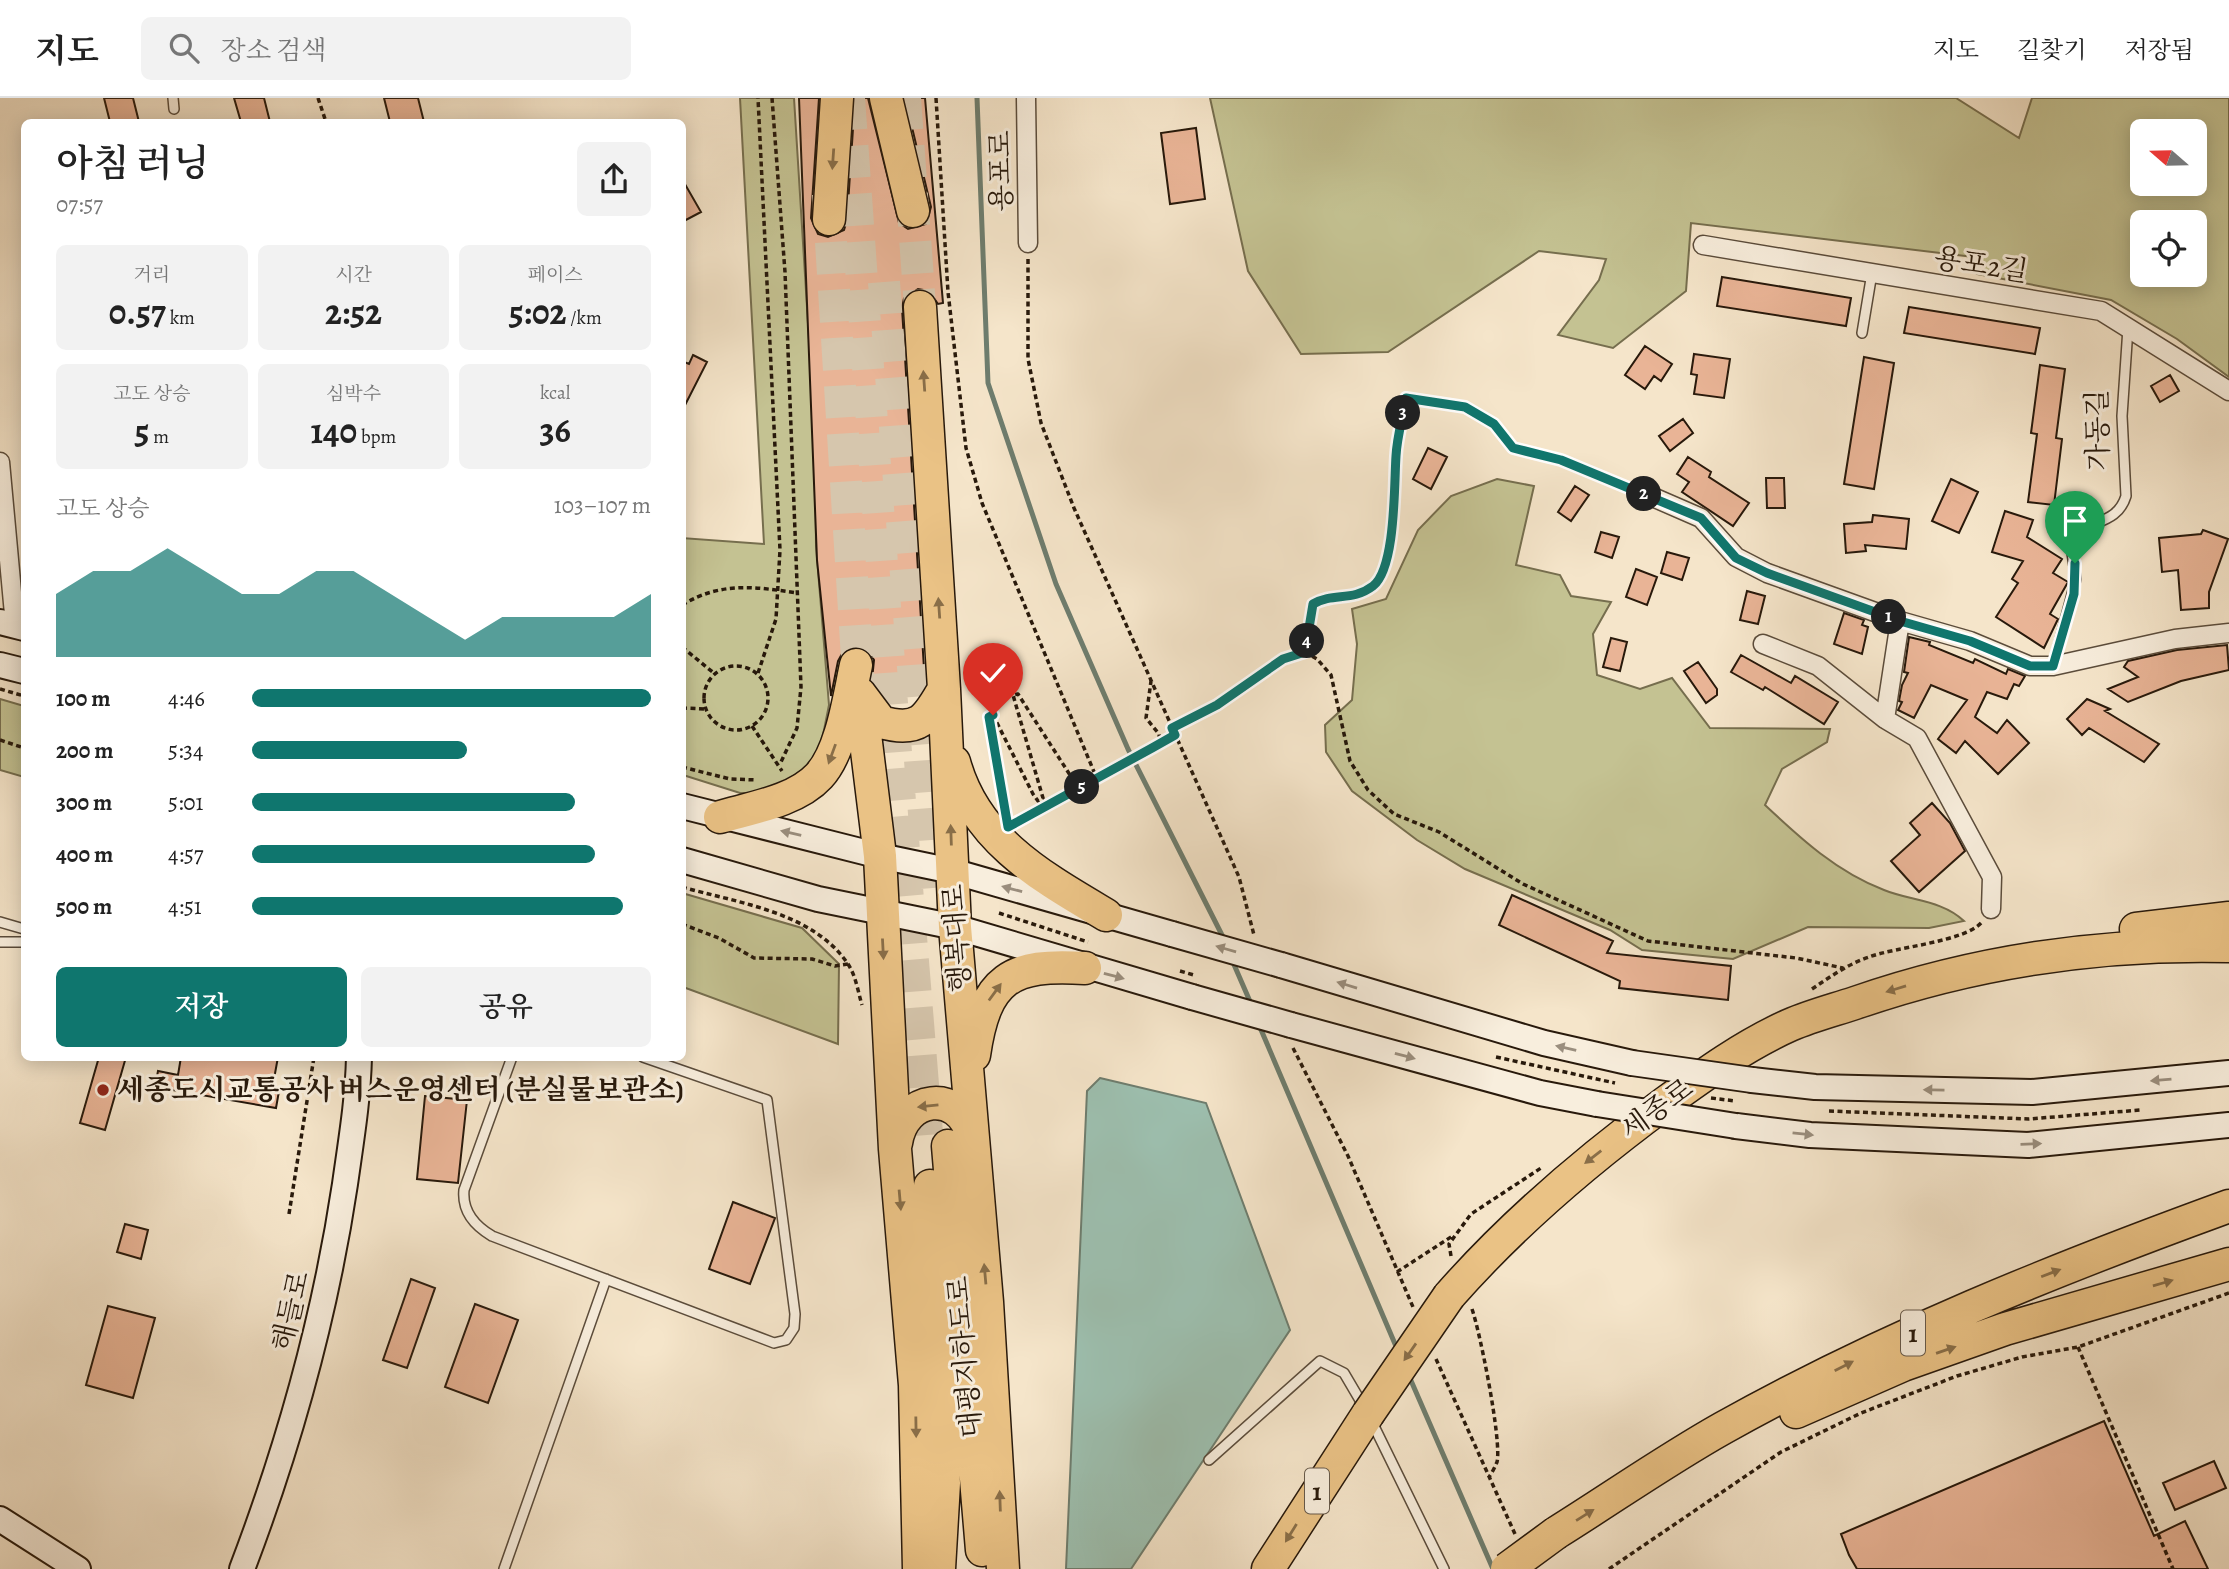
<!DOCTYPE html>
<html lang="ko">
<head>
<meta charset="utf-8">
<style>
  body { margin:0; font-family:Alegreya,"Noto Serif KR",serif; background:#f2f2f2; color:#222; height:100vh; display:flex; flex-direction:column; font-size:26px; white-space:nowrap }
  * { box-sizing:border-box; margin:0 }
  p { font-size:23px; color:#767676 }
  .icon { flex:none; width:38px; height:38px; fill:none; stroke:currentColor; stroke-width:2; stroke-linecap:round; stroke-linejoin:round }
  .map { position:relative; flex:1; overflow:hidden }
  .details { position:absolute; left:21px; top:21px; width:665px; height:942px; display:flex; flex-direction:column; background:#fff; border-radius:10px; box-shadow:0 4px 18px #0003 }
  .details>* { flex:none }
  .needle { width:46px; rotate:290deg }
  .buttons { position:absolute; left:2130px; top:21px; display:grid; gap:14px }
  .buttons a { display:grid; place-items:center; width:77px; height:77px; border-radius:10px; background:#fff; box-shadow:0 4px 18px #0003; font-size:35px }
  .pin { position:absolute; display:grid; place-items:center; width:60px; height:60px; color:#fff; margin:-72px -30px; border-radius:50% 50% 50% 0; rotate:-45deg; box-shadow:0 0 7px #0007 }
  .pin .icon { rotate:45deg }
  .km { position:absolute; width:35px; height:35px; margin:-18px; border-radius:50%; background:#222; color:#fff; font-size:19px; line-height:35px; text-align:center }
  .round { display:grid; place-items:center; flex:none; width:74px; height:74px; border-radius:10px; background:#f2f2f2 }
  .headline { display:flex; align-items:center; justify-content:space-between; height:119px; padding:0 35px }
  h1 { font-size:38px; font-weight:600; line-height:52px }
  .stats { display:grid; grid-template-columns:repeat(3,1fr); gap:10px; height:119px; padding:7px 35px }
  .stats div { display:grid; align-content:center; border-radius:10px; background:#f2f2f2; text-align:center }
  .stats b { font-size:35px; font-weight:600 }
  .stats small { font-size:19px; font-weight:400 }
  .stats p { font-size:19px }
  .chart { height:196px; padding:14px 35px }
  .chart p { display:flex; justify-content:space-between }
  .chart svg { width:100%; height:126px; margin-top:7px; fill:#0f766e; opacity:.7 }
  .cta { display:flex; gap:14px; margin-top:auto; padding:14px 35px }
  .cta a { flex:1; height:80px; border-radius:10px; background:#0f766e; color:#fff; font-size:28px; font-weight:600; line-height:80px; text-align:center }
  .cta a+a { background:#f2f2f2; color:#222 }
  ul { padding:0 35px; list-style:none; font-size:23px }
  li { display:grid; grid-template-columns:112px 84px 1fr; align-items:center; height:52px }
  li i { height:18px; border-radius:9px; background:#0f766e }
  header { display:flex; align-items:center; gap:42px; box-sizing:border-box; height:98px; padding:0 35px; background:#fff; border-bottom:2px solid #e0e0e0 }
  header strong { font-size:33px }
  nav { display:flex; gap:38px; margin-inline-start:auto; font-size:24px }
  .search { width:490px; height:63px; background:#f2f2f2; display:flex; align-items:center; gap:18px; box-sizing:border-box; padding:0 24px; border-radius:10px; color:#767676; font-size:26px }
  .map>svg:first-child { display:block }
  .green { fill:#c4c292; stroke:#766e4e; stroke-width:2; fill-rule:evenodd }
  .water { fill:#9dc0b0; stroke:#6e7d6e; stroke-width:2 }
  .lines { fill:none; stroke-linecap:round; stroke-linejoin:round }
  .stream { stroke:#6e7d6e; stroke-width:5 }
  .building { fill:#e9b496; stroke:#28190b; stroke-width:2 }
  .highway-tunnel { stroke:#d6c6ad; stroke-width:32; stroke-dasharray:32 16; stroke-linecap:butt }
  .lane-casing { stroke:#5b4c3b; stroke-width:12 }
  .street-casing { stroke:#5b4c3b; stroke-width:21 }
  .secondary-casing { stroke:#28190b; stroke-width:28 }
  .highway-casing { stroke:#28190b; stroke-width:35 }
  .path { stroke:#28190b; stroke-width:3.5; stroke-dasharray:5 3.5; stroke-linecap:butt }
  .lane { stroke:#f8eedd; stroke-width:9 }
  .street { stroke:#f8eedd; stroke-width:18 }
  .secondary { stroke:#f8eedd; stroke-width:24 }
  .highway { stroke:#eac285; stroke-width:32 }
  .secondary-bridge-casing { stroke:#28190b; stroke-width:28; stroke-linecap:butt }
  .highway-bridge-casing { stroke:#28190b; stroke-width:35; stroke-linecap:butt }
  .path-bridge { stroke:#28190b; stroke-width:3.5; stroke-dasharray:5 3.5; stroke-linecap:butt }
  .secondary-bridge { stroke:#f8eedd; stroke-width:24 }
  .highway-bridge { stroke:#eac285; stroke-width:32 }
  .oneway { fill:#896e48 }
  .oneway2 { fill:#9a8e7e }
  .route-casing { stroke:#fff; stroke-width:14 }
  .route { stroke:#0f766e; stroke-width:9 }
  .poi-dot { fill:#8f2418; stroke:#f8eedd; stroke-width:2.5 }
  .labels { text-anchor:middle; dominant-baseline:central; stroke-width:6; stroke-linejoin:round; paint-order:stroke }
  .shield { fill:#f8eedd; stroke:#66594a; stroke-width:2 }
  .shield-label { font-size:26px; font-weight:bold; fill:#28190b }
  .street-label { font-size:28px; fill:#28190b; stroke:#f8eedd }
  .poi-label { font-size:28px; font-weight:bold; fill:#28190b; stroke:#f8eedd; text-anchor:start }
</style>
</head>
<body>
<header>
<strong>지도</strong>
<div class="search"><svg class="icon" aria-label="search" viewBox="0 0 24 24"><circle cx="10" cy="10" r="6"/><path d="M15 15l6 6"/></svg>장소 검색</div>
<nav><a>지도</a><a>길찾기</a><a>저장됨</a></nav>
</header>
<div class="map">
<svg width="2229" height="1471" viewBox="0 0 2229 1471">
  <rect width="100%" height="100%" fill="#f5e5ca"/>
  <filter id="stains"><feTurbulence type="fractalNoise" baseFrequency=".00286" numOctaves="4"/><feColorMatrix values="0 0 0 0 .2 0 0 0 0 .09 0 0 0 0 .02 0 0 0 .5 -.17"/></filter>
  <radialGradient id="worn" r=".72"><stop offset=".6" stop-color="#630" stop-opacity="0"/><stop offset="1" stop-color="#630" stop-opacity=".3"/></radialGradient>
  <path class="green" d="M740,0H794L815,338L816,448L829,607L818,662L767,695H740L683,677L682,440L764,446Z
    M1210,0H1956L2019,40L2032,0H2229V279L2177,241L2111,202L1977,176L1982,160L1691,125L1686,193L1613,250L1558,237L1599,182L1606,161L1539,153L1388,254L1301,256L1248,173ZM2142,33H2194V86H2142ZM2142,124H2194V177H2142Z
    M1497,381L1534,388L1516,467L1560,477L1571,498L1611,504L1593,536L1597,577L1640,591L1672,580L1710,630L1830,631L1827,644L1782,671L1765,707C1801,741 1837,774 1884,792C1911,803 1942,802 1964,823L1929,830L1808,829L1733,861L1642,852L1610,832L1465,771L1417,742L1352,693L1326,654L1325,627L1352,602L1357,546L1352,511L1386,501L1418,432L1451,398Z
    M0,601L24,608V679L0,672Z
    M682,795L802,830L839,866L838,946L683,889Z"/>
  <path class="water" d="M1100,980L1206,1005L1290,1232L1131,1471H1066L1087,993Z"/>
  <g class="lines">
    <path class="stream" d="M977,0L988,285L1056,486L1128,651L1225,843
      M1232,862L1252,908
      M1259,927L1398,1253
      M1409,1278L1493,1471"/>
  </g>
  <path class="building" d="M104,0H133L139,24H110Z
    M234,0H264L270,24H241Z
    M384,0H418L424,24H390Z
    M799,0H819L811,120L818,136L828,139L844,132L847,122L855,0H868L899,125L908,131L926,126L931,109L905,0H925L943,205L938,206L929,193L918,191L904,200L902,210L925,587L922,592L881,594L872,582L874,562L869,554L860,549H851L843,554L838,563L831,598L817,462Z
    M1196,30L1205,101L1170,106L1161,35Z
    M682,81L701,114L682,124Z
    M1722,179L1851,200L1846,228L1717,208Z
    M1909,209L2040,230L2035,256L1904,235Z
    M1645,248L1672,266L1661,283L1654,278L1645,291L1625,277Z
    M1694,256L1730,261L1724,300L1694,296L1697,277L1691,276Z
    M693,257L707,264L682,313V263L689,266Z
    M1864,259L1894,265L1874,391L1844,386Z
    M2040,267L2065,271L2056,340L2062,341L2054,407L2028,404L2037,336L2031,335Z
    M2170,277L2179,293L2160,304L2151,288Z
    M1683,321L1693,335L1670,353L1659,338Z
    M1428,350L1447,359L1431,391L1413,381Z
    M1688,359L1711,374L1709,379L1749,405L1733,428L1682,394L1689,384L1677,376Z
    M1766,380H1784L1785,410H1767Z
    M1951,381L1978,394L1959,435L1932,423Z
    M1575,388L1589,397L1571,423L1558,414Z
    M2005,413L2033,422L2027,439L2062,461L2053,475L2068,484L2050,516L2058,521L2044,550L1996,519L2018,485L2012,481L2023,463L1992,454Z
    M1873,417L1909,421L1906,451L1865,447L1866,453L1846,455L1844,426L1872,424Z
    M2203,432L2228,441L2209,494V510L2181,512L2178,472L2162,474L2159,440L2201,436Z
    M1601,434L1619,439L1612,460L1595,454Z
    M1667,454L1689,460L1682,482L1661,475Z
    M1636,471L1657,479L1647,507L1626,499Z
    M1747,493L1765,498L1758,526L1740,522Z
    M1844,515L1864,522L1862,527L1868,529L1862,556L1834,546Z
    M1909,539L1930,544L1929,547L1973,565L1975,561L2006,576L2008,571L2025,578L2019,588L2014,586L2007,601L1987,594L1975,619L1997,635L2007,622L2029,645L1998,676L1965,643L1956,655L1938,641L1967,602L1931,587L1914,620L1898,612L1902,604L1899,603L1902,587L1908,575L1904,574Z
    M1611,540L1627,544L1620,573L1603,569Z
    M2227,547L2229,572L2181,583L2128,604L2108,591L2138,579L2124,569L2128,563L2177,552Z
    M1741,557L1791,585L1795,578L1838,604L1824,626L1765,589L1763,592L1731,574Z
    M1698,564L1717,591V597L1706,605L1684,573Z
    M2087,601L2110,611L2105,613L2159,646L2144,664L2089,630L2082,637L2067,621Z
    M1932,705L1950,725L1965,753L1919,794L1891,763L1920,737L1910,725Z
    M1512,797L1613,843L1607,855L1731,868L1728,902L1619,890L1620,883L1499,827Z
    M99,959H126L105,1032L80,1025Z
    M181,959H278L272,992L279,993L276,1010L155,989L158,973L178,977Z
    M425,998L467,1002L458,1085L417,1081Z
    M733,1104L775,1120L750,1186L709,1171Z
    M125,1126L148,1132L141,1161L117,1154Z
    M411,1181L435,1190L407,1270L383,1262Z
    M475,1206L518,1222L488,1305L445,1289Z
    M108,1208L155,1220L133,1300L86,1287Z
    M2104,1323L2154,1438L2185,1423L2208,1471H1857L1849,1457L1841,1436Z
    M2214,1363L2226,1390L2175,1412L2163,1385Z"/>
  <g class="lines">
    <path class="highway-tunnel" d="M849,0L891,593L928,1048
      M905,0L920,209
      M828,96L859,592
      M884,184L930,795"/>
    <defs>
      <path id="lane" d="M173,0L174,11
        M1862,235L1872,175
        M2053,568L2076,481L2070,442C2087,421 2117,428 2126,398L2122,318L2128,230
        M0,824L24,831
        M0,844H24
        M512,959L464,1092C462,1113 475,1128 492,1138L774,1245L786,1242L794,1230L795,1216L767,1002L643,959
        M1371,1322L1444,1471
        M1209,1362L1320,1263L1344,1275L1364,1309
        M504,1471L606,1181"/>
      <path id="street" d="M1026,0L1028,145
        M1703,147L2101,213L2229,293
        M0,364L15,527
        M1648,397L1701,420L1736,459L1767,475L1900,523L1970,543L2030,568H2053L2175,541L2229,535
        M1763,546L1818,568L1885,621L1917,640L1992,779L1991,811
        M1885,621L1900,523"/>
      <path id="secondary" d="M0,524L24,530
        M0,567L24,573
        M682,708L880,758L952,773L1172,836
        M682,762L818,801L955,829L1192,899
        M1281,867L1544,945L1632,965
        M1291,927L1540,995L1597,1006
        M1752,982L1815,989L2032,994L2229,975
        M1736,1028L1810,1037L2028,1047L2229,1027
        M0,1421L78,1471
        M242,1471C290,1345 325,1219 345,1086C351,1043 358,1002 359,959"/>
      <path id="highway" d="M886,0L913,113
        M829,121L837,0
        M920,209L944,591L955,829L987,1204L1003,1471
        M860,596L880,758L895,1051L915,1287L919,1471
        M860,596L881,624C919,635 927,621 944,591
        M954,664C975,742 1042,779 1106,817
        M720,719C751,710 796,703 819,678C842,653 849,599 856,567
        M2136,831L2229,820
        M974,957C985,880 1011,865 1085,870
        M896,1045C903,997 959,990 972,1037
        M948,1048L982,1452
        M930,1088L944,1385L939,1471
        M1449,1198C1514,1124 1586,1063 1665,1005C1705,976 1745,947 1790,927C1811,918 1834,912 1855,905C1976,863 2101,845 2229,848
        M1796,1314L1903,1267L2005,1231L2229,1166
        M1556,1435C1612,1400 1666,1362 1723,1330C1884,1240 2056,1171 2229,1108
        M1268,1471L1368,1316"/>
    </defs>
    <use href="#lane" class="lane-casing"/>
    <use href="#street" class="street-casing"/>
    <use href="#secondary" class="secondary-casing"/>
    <use href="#highway" class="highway-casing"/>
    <path class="path" d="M318,0L326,24
      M772,0L785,174L801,589L797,630L780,666
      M936,0L948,194L966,350L982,405L1097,681
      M1028,161V261L1041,325L1074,410L1239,779L1254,837
      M682,507C722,483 755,489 798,495
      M682,549L715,576
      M1305,554L1313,506C1333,494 1354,502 1373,488C1396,470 1394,386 1396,358C1397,338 1403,319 1406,300L1465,309L1494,326L1513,350L1561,362L1633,391
      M704 600a32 32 0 1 1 64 0a32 32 0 1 1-64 0Z
      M758,575L776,521L780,452L758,0
      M0,591L24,598
      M682,610L706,611
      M752,628L782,673
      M1173,630L1217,607L1283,561L1305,554L1317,561L1331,577L1350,663L1368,692L1394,716L1439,734L1523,786L1648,843L1796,860L1843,870
      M0,642L24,650
      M1160,645L1175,637
      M682,669L730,681L757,682
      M1004,708L989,623L993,617L1033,696L1038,703L1043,700L1013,597L1018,596L1079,691L1160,645L1159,636L1146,620L1151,583
      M1015,725L1079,691
      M682,789C738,805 813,814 848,866C856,878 858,894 862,907
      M999,815L1088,844
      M682,826L719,840L754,860L812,861L835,868L848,866
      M1812,891C1830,879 1848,866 1869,859C1895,849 1965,844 1982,824
      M1293,950L1348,1058L1413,1209
      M1496,959L1615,985
      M1829,1013L2029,1021L2140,1012
      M289,1116L314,959
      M1451,1158L1449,1146L1471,1116L1541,1070
      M1397,1174L1454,1137
      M1472,1211C1480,1234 1502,1343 1497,1364C1495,1369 1492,1375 1489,1379
      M2078,1249L2173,1471
      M1436,1261L1515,1436
      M1609,1471L1781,1354L1861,1315L1957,1278L2022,1259L2078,1249L2229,1195"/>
    <use href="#lane" class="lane"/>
    <use href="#street" class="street"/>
    <use href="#secondary" class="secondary"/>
    <use href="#highway" class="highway"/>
    <defs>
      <path id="secondary-bridge" d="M1172,836L1281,867
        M1192,899L1291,927
        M1632,965L1752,982
        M1597,1006L1736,1028"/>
      <path id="highway-bridge" d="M1368,1316L1449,1198
        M1507,1471L1556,1435"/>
    </defs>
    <use href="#secondary-bridge" class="secondary-bridge-casing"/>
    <use href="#highway-bridge" class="highway-bridge-casing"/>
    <path class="path-bridge" d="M1180,873L1194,877
      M1711,1000L1735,1003"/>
    <use href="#secondary-bridge" class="secondary-bridge"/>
    <use href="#highway-bridge" class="highway-bridge"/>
  </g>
  <defs><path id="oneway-solid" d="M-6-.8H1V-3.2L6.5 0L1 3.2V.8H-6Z" transform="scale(1.75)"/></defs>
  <g class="oneway">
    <use href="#oneway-solid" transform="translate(833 61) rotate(94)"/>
    <use href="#oneway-solid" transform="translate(924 283) rotate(-94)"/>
    <use href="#oneway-solid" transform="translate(939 510) rotate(-94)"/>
    <use href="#oneway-solid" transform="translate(832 656) rotate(110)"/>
    <use href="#oneway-solid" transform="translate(951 737) rotate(-92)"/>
    <use href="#oneway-solid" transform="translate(883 851) rotate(87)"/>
    <use href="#oneway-solid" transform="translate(1896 891) rotate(163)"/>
    <use href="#oneway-solid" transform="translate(995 894) rotate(-54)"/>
    <use href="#oneway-solid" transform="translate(928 1008) rotate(174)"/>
    <use href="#oneway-solid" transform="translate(1593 1059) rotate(142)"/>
    <use href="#oneway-solid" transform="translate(900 1102) rotate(85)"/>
    <use href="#oneway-solid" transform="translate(2051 1175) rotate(-21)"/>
    <use href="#oneway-solid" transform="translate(985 1176) rotate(-95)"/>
    <use href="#oneway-solid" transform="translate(2163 1185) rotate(-16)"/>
    <use href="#oneway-solid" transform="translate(1946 1252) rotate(-19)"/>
    <use href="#oneway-solid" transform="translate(1410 1254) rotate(125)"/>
    <use href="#oneway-solid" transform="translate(1844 1268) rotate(-27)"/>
    <use href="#oneway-solid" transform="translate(916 1329) rotate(89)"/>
    <use href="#oneway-solid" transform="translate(1000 1403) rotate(-92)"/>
    <use href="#oneway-solid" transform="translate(1585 1417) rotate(-32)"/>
    <use href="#oneway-solid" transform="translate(1291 1435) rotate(122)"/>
  </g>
  <g class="oneway2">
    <use href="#oneway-solid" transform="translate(791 735) rotate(-167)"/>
    <use href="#oneway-solid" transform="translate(1012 791) rotate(-165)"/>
    <use href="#oneway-solid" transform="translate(1226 851) rotate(-164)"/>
    <use href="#oneway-solid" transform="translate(1114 878) rotate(15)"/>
    <use href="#oneway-solid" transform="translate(1347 887) rotate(-163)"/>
    <use href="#oneway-solid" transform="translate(1566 950) rotate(-167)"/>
    <use href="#oneway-solid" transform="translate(1405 958) rotate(15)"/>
    <use href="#oneway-solid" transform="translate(2161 982) rotate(175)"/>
    <use href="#oneway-solid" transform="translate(1934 992) rotate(-179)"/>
    <use href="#oneway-solid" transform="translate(1803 1036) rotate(6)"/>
    <use href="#oneway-solid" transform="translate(2031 1046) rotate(-2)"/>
  </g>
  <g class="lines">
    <defs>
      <path id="route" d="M993,617L989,619L1008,729L1152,650L1175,637L1172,630L1217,607L1283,561L1305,554L1313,506C1334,494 1352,504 1373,488C1396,470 1394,386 1396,358C1397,338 1403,319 1406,300L1465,309L1494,326L1513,350L1561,362L1701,420L1736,460L1767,475L1900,523L1970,543L2030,568H2053L2074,496L2075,465"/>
    </defs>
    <use href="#route" class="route-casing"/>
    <use href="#route" class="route"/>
  </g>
  <circle class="poi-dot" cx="103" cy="992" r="7"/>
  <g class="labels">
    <g class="shield">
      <rect x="1901" y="1212.5" width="24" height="45" rx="5"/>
      <rect x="1305" y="1370.5" width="24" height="45" rx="5"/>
    </g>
    <g class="shield-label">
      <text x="1913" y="1235">1</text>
      <text x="1317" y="1393">1</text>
    </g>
    <g class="street-label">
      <text transform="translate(1001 73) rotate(-91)">용포로</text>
      <text transform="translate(1981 167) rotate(9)">용포2길</text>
      <text transform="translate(2098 332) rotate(-91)">가동길</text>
      <text transform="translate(957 840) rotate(-94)">행복대로</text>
      <text transform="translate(1657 1011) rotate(-36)">세종로</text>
      <text transform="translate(291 1213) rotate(-77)">해들로</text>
      <text transform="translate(965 1259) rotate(-95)">대평지하도로</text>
    </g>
    <g class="poi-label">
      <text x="117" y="992">세종도시교통공사 버스운영센터 (분실물보관소)</text>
    </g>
  </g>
  <rect width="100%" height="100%" filter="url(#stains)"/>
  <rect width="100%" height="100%" fill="url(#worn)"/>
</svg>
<div class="buttons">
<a><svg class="needle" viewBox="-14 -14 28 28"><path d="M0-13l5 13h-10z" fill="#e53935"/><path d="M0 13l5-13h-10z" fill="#767676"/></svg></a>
<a><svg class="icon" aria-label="locate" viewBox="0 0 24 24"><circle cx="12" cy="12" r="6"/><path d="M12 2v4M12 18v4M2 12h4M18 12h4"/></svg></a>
</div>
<div class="pin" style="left:2075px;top:465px;background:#1e9e55"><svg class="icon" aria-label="arrive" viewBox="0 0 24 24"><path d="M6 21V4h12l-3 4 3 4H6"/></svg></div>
<div class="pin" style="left:993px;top:617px;background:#d93025"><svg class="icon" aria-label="check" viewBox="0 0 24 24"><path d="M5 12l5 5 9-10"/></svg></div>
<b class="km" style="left:1889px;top:519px">1</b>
<b class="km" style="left:1644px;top:396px">2</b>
<b class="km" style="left:1403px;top:315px">3</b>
<b class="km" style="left:1307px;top:543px">4</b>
<b class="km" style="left:1082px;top:689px">5</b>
<section class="details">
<div class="headline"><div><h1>아침 러닝</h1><p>07:57</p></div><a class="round"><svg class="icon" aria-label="share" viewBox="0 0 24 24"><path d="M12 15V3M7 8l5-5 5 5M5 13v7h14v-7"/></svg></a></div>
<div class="stats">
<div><p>거리</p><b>0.57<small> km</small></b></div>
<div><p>시간</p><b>2:52</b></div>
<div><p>페이스</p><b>5:02<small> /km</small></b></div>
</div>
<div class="stats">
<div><p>고도 상승</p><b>5<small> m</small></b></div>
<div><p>심박수</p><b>140<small> bpm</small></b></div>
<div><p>kcal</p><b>36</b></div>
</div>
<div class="chart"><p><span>고도 상승</span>103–107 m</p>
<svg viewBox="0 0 160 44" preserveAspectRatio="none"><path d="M0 44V22L10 14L20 14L30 6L40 14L50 22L60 22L70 14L80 14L90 22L100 30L110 38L120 30L130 30L140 30L150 30L160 22V44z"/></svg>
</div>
<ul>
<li><b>100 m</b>4:46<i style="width:100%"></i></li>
<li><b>200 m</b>5:34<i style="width:54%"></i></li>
<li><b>300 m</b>5:01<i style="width:81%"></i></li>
<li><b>400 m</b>4:57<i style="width:86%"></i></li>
<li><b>500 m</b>4:51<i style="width:93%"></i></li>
</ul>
<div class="cta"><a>저장</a><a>공유</a></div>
</section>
</div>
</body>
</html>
